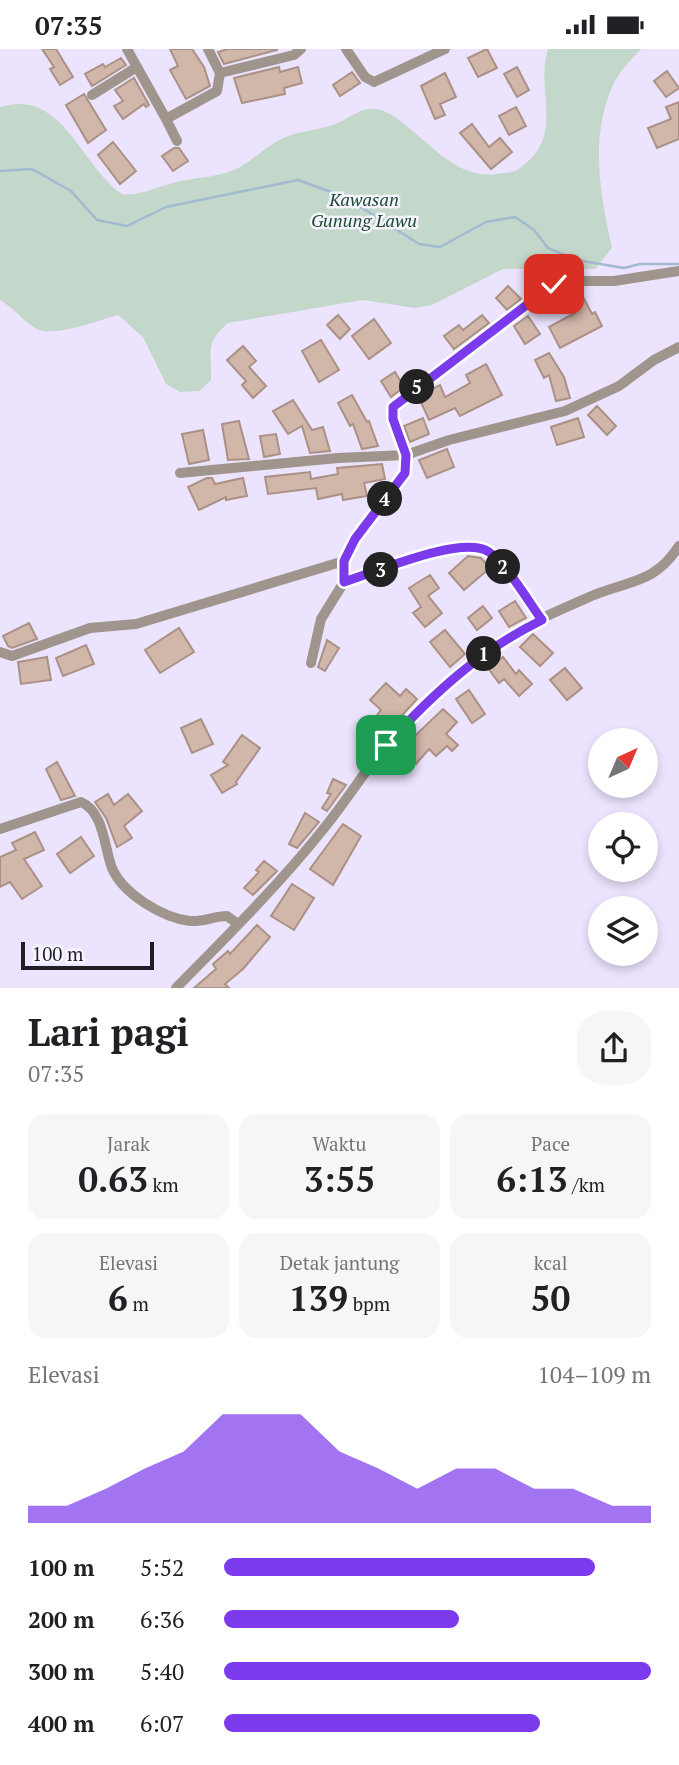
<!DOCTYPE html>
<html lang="id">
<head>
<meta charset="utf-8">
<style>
  body { margin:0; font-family:"PT Serif",serif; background:#f6f6f6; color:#202124; height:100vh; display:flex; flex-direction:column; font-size:26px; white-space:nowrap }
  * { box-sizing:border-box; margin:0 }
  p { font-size:23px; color:#757577 }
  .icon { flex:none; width:38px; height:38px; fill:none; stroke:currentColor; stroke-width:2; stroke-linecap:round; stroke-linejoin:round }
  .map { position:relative; height:939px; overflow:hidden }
  .sheet { display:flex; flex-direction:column; background:#fff; flex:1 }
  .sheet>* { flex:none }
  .needle { width:46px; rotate:44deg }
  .fabs { position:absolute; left:588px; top:679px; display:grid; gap:14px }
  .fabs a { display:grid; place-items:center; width:70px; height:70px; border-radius:50%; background:#fff; box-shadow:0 4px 10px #0003; font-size:35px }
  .scale { position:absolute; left:21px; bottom:18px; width:133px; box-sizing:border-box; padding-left:7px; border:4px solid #211e27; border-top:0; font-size:19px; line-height:24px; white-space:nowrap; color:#211e27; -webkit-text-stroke:5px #f7f4ff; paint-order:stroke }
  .pin { position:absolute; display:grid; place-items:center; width:60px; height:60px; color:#fff; margin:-30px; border-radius:14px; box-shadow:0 4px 10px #0006 }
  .km { position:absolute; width:35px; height:35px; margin:-18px; border-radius:50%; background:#222; color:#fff; font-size:19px; line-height:35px; text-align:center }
  .round { display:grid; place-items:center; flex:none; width:74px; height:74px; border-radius:28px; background:#f6f6f6 }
  .overview { display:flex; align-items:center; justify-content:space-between; height:119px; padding:0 28px }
  h1 { font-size:38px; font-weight:700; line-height:52px }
  .stats { display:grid; grid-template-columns:repeat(3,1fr); gap:10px; height:119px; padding:7px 28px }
  .stats div { display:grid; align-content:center; border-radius:18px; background:#f6f6f6; text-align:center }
  .stats b { font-size:35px; font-weight:700 }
  .stats small { font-size:19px; font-weight:400 }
  .stats p { font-size:19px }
  .chart { height:196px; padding:14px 28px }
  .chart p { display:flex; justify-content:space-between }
  .chart svg { width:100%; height:126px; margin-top:7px; fill:#7c3aed; opacity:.7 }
  ul { padding:0 28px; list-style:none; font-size:23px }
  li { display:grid; grid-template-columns:112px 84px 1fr; align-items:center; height:52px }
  li i { height:18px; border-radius:9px; background:#7c3aed }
  .status { display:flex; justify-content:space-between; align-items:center; height:49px; padding:0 35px; background:#fff; direction:ltr }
  .status svg { height:19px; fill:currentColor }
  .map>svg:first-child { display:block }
  .green { fill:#c3d7ca }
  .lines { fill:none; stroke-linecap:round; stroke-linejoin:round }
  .stream { stroke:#a2bacf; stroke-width:2.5 }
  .building { fill:#d1b6aa; stroke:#ab9185; stroke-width:2 }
  .street { stroke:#9f958c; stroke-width:10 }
  .route-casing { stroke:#fff; stroke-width:14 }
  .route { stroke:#7c3aed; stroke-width:9 }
  .labels { text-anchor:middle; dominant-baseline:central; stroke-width:5; stroke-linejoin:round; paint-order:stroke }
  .park-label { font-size:18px; font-style:italic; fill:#1a4b30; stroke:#f7f4ff }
</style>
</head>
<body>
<div class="status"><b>07:35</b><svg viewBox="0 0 49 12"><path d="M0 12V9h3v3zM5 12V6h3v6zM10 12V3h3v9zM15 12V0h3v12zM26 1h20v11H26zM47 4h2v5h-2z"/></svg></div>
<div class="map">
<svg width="679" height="939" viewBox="0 0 679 939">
  <rect width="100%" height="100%" fill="#ece4fe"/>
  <path class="green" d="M548,0H641C632,10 620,21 614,34C589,87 600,144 612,199L595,220H503L432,256L415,259L363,251L228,274C204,295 212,303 211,331L200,342L180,343L166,335L143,288L118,266C99,271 52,290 35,279C22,271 14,259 0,251V58C63,39 80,116 122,145C140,147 156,138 173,134C194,128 220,129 240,118C257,108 274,90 294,85C309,81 325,80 340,73C349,69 358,61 369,60C406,56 443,133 496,125C503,124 512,124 517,121C568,87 534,45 548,0Z"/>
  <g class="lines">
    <path class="stream" d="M0,122L32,120L71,142L97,171L127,177L166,158L298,131L345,148L419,195L440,198L486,173L515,168L534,181L548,199L577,211L624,219L640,215H679"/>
  </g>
  <path class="building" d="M42,0H56L73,28L60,36L50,20L54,18Z
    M170,0H192L204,18L210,37L186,50L170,21L178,17Z
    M228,0H277V1L224,15L218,3Z
    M487,0L497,19L478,28L468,9Z
    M121,9L126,16L92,37L85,25L103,15L105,18Z
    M279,18L280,23L298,18L302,34L284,39L285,45L242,54L234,29Z
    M517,18L529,41L517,48L504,25Z
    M667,22L679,39L666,48L654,32Z
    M352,23L360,34L340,47L333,36Z
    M445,24L456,48L440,55L445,66L435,70L421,37Z
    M134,29L149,56L146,58L144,55L123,70L114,57L123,52L115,41Z
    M84,45L106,81L88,94L66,56Z
    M679,53V90L657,99L648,79L671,70L666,58Z
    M516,58L526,77L509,86L499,67Z
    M472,75L489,98L500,89L512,103L491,120L460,84Z
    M113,93L136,122L120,135L98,106Z
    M174,99H179L188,112L173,122L162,107Z
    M508,237L521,250L507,261L496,249Z
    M582,246L592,265L595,263L602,277L560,299L549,278L575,264L569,253Z
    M338,266L350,280L340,290L327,276Z
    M482,266L489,274L454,300L444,287L459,276L463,281Z
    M528,267L540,285L525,295L514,277Z
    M374,270L391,294L369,310L352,287Z
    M321,291L339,321L319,333L302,302Z
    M243,297L256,312L249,318L266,337L253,349L242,336L246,332L227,311Z
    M549,304L564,328L570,349L556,352L549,326L544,329L535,311Z
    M486,315L502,346L460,367L455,359L429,371L418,347L440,336L445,348L470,334L466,326Z
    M395,323L404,338L391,348L381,332Z
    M352,346L367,373L369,372L378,397L362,400L353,375L350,377L338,354Z
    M293,351L312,381L323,378L330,402L310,404L302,377L288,385L273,362Z
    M597,357L616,377L607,386L588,366Z
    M423,369L429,385L410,393L404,377Z
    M578,369L584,388L557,396L551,378Z
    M239,372L249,410L228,411L222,375Z
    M203,381L209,411L189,415L182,385Z
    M276,385L280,405L264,408L260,387Z
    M447,400L454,418L427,429L419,411Z
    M382,415L385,430L364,434L367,447L343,451L342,445L318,450L316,439L268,445L265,428L310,423L311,430L338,425L337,419Z
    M207,429H212L215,435L243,429L247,447L226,451V448L199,461L188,438Z
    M468,507L481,509L490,519L464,541L449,524Z
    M430,526L439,539L428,547L442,564L425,578L413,564L421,558L409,539Z
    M515,552L526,569L509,578L499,562Z
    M483,557L492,569L477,581L468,569Z
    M29,574L37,590L12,599L8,597L3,587Z
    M179,579L194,603L160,624L145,601Z
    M445,581L465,605L450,618L430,593Z
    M533,585L553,604L540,617L520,598Z
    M327,591L339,599L325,622L318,618Z
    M86,596L94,615L63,627L56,609Z
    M47,608L51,631L21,635L18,613Z
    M503,608L516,625L519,621L532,635L519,647L504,630L499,634L488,619Z
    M565,619L582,639L567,651L550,631Z
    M386,634L400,647L406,640L417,650L383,687L369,676L381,661L370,651Z
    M469,641L485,665L472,674L456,650Z
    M443,660L457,673L446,685L458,696L452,702L447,697L436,707L429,700L416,715L400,701Z
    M201,670L213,695L192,704L181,679Z
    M242,686L260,699L236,733L237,735L222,744L211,726L228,716L223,713Z
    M57,713L75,747L61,751L46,720Z
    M333,730L346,736L327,762L322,759L331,745L327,744Z
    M108,745L114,756L128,745L142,762L124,777L132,789L117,798L106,769L95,753Z
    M305,764L319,773L297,799L289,795Z
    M343,775L361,787L333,836L310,820Z
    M35,783L44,801L24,810L42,837L22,850L10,833L0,838V808L16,801L12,794Z
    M81,788L94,807L70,824L57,805Z
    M264,812L277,822L253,846L244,839L259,823L256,821Z
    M292,835L314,849L294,881L271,867Z
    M257,876L270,888L243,920L225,935L229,939H194L216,920L213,915L228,902L230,905Z"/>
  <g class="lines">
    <path class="street" d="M127,0L166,70L217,42L220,24L208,0
      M346,0L365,28L374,33L445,0
      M220,24L294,6L301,0
      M92,46L137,18
      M166,70L177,92
      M180,424L338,409L406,406L449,391L565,362L619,337L654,311L679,298
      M344,533C376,523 462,485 489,503C508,517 528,552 542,571
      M0,603L12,607L90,579L136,575L344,512
      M311,614L321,570L344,533V512L356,490L405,424L406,406L391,364L397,353L554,235L571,232H614L679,222
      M0,780L81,753C104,763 104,798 112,819C123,845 163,869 190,872C204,873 214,867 227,867L238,875
      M176,939C226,888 277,838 321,783C344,755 363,725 385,697C415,659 452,629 490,600C520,577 560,561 594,546C631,531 655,534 679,497"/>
  </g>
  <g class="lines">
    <defs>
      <path id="route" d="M386,696C432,646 480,601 542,571C528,552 508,517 489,503C462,485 376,523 344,533V512L355,490L405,424L406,406L393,370V358L554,235"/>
    </defs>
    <use href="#route" class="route-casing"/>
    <use href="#route" class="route"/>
  </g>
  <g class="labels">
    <g class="park-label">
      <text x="364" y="150">Kawasan<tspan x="364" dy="21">Gunung Lawu</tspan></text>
    </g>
  </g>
</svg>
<div class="fabs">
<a><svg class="needle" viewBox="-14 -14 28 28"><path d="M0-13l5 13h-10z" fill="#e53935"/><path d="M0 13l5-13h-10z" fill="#757577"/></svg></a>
<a><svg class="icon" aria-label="locate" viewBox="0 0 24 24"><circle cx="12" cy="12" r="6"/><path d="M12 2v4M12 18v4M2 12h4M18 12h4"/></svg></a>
<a><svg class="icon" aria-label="layers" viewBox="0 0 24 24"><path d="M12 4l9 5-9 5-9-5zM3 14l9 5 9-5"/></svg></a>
</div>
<div class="scale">100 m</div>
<div class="pin" style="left:386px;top:696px;background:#1e9e55"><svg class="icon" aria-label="arrive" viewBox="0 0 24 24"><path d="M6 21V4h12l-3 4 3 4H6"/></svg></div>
<div class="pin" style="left:554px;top:235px;background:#d93025"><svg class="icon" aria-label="check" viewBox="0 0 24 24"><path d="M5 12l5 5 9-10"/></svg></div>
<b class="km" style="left:484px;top:605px">1</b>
<b class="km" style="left:503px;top:518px">2</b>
<b class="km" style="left:381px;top:521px">3</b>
<b class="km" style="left:385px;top:450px">4</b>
<b class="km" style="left:417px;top:338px">5</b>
</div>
<section class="sheet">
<div class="overview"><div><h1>Lari pagi</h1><p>07:35</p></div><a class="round"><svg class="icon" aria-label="share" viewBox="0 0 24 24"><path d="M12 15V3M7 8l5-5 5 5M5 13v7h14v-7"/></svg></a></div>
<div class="stats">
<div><p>Jarak</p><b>0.63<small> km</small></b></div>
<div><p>Waktu</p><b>3:55</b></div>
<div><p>Pace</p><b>6:13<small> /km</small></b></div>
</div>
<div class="stats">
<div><p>Elevasi</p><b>6<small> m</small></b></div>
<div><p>Detak jantung</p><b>139<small> bpm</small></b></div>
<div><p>kcal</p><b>50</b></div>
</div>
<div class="chart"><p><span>Elevasi</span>104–109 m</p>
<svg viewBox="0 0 160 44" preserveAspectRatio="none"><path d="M0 44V38L10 38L20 32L30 25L40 19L50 6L60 6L70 6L80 19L90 25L100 32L110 25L120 25L130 32L140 32L150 38L160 38V44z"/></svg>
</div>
<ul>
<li><b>100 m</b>5:52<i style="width:87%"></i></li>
<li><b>200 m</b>6:36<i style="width:55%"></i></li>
<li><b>300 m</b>5:40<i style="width:100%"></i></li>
<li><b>400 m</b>6:07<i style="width:74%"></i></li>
</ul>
</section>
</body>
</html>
